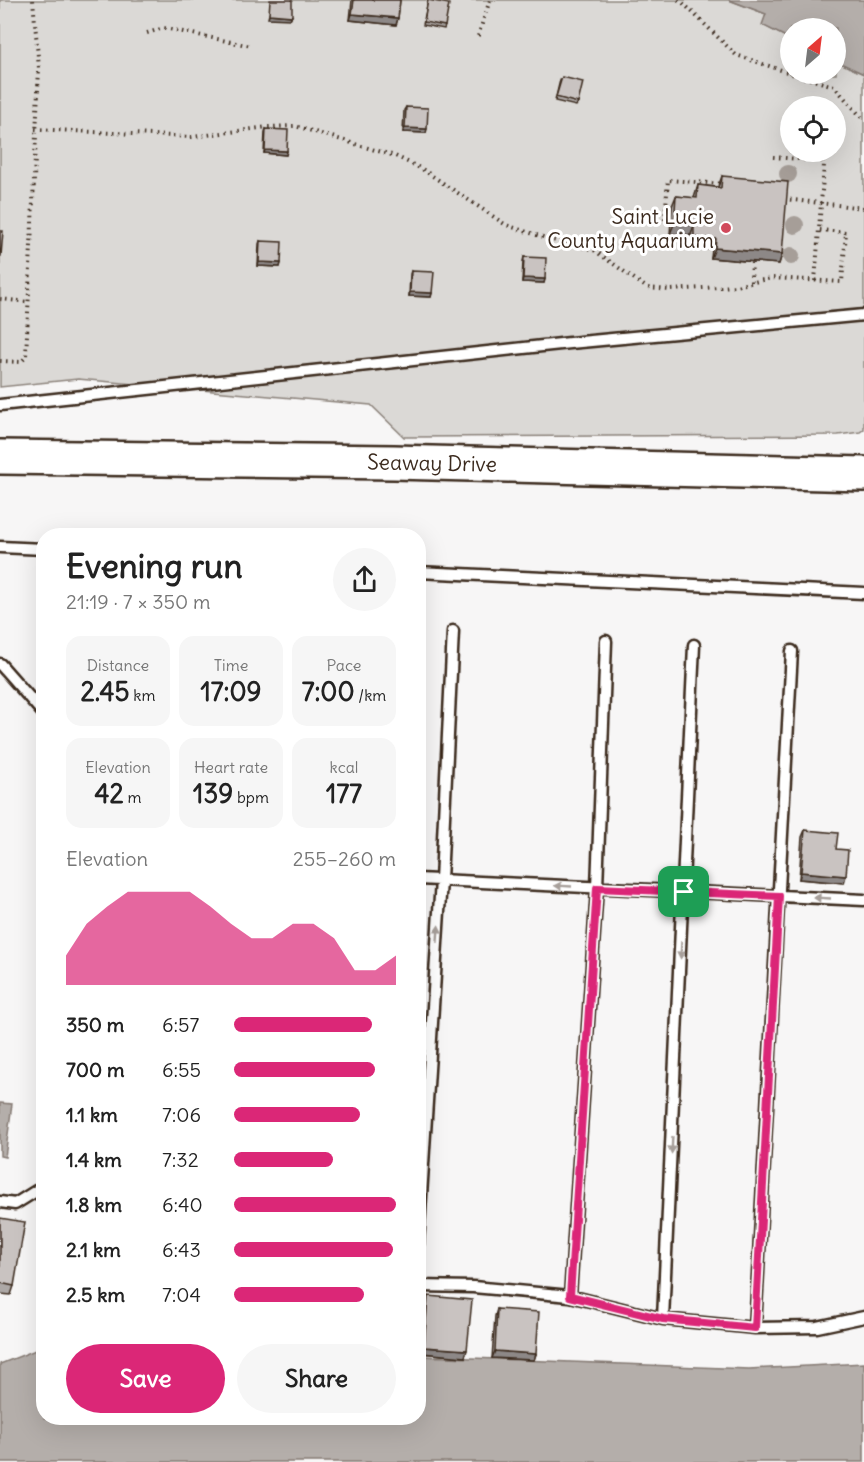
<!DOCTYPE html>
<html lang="en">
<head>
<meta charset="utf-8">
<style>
  body { margin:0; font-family:Delius,sans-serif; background:#f6f6f6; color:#222; height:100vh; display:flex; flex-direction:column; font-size:22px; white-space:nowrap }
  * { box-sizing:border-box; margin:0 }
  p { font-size:20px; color:#767676 }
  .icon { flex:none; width:33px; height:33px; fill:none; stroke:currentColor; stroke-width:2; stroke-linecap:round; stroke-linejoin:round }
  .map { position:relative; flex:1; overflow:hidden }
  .drawer { position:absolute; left:36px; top:528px; width:390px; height:897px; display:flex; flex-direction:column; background:#fff; border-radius:24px; box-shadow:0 6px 24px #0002 }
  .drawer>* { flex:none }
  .needle { width:39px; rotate:28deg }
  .buttons { position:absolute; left:780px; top:18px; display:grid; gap:12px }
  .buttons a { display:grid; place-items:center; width:66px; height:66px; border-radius:50%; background:#fff; box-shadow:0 6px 24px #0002; font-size:30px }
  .pin { position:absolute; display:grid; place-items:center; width:51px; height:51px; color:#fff; margin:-26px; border-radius:12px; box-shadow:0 3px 9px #0006 }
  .round { display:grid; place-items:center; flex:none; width:63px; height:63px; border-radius:32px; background:#f6f6f6 }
  .headline { display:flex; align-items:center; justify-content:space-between; height:102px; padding:0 30px }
  h1 { font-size:33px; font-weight:700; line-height:45px }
  .figures { display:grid; grid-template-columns:repeat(3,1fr); gap:9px; height:102px; padding:6px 30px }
  .figures div { display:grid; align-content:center; border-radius:15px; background:#f6f6f6; text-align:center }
  .figures b { font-size:26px; font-weight:700 }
  .figures small { font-size:16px; font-weight:400 }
  .figures p { font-size:16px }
  .chart { height:168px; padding:12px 30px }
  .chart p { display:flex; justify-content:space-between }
  .chart svg { width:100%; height:108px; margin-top:6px; fill:#db2777; opacity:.7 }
  .cta { display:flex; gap:12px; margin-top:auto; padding:12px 30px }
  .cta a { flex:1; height:69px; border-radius:36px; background:#db2777; color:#fff; font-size:24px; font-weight:700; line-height:69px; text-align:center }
  .cta a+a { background:#f6f6f6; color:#222 }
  ul { padding:0 30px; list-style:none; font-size:20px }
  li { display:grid; grid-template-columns:96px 72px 1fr; align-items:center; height:45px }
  li i { height:15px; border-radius:8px; background:#db2777 }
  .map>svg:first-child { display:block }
  .green { fill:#dbd9d6; stroke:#8b827a; stroke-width:1.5; fill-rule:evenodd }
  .water { fill:#b4aeaa; stroke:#847972; stroke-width:1.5 }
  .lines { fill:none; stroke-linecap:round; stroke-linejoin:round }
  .service-casing { stroke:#3b2a1e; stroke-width:15 }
  .primary-casing { stroke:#3b2a1e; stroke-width:38 }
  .path { stroke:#3b2a1e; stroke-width:4; stroke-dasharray:1.5 4.5; stroke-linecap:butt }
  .service { stroke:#fff; stroke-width:10 }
  .primary { stroke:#fff; stroke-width:33 }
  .tree { fill:#a69e98 }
  .wall { fill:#ada8a6; stroke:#3b2a1e; stroke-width:1.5 }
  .shaded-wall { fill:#8d8887; stroke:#3b2a1e; stroke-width:1.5 }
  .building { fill:#c9c3c1; stroke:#3b2a1e; stroke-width:1.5 }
  .oneway { fill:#a79f9a }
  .route-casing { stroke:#fff; stroke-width:12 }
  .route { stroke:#db2777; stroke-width:8 }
  .poi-dot { fill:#d1495b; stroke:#fff; stroke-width:2 }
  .labels { text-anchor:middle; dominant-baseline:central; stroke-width:6; stroke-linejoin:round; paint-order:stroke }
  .poi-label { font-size:21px; fill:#3b2a1e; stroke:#fff; text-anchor:end }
  .street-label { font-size:21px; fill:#3b2a1e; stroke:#fff }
</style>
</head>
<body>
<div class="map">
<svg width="864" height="1462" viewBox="0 0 864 1462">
  <rect width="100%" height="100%" fill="#f7f6f6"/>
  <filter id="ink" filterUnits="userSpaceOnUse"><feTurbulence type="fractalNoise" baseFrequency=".0167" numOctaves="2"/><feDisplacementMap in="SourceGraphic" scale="12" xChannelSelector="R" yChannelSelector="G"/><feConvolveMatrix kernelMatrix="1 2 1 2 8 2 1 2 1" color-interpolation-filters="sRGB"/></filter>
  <g filter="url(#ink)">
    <path class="green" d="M0,0H729L766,14L763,25L790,39V74H836V61L864,74V429L860,432L838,435L404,437L371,405L78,379L0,387ZM790,106H836V152H790Z"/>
    <path class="water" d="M729,0H864V74L836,61V28H790V39L762,25L766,14Z
      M0,1103L12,1104L5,1157L0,1156Z
      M43,1347L44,1418H418L419,1356L749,1369L864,1363V1462H0V1364Z"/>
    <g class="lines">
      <defs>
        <path id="service" d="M0,405L570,343L864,315
          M0,547L44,549
          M418,572L864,593
          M0,664L44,714
          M418,879L864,900
          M0,1202L15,1204L44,1186
          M418,1244L441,880L453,631
          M418,1286L473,1287L570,1296L663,1319L755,1328L817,1327L864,1317
          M570,1296L597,888L606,641
          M663,1319L694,645
          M755,1328L792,651"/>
        <path id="primary" d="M0,457L394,462L864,474"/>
      </defs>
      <use href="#service" class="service-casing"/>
      <use href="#primary" class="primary-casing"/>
      <path class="path" d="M678,0L682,2L736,55L790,73
        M147,33L164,28L251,46
        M478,36L490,0
        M792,74L834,86L864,120
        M35,129L192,137L268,127L295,126L395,156L422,169L506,225L552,240L594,250L647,288L670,290L736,286L772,278L842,282L846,232L819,230
        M773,157L825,161
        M784,199L864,208
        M671,220H665L668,180L723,184
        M815,281L825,152
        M751,282L752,261
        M0,299L29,302
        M0,361L21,362L26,357L39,68L33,0"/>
      <use href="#service" class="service"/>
      <use href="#primary" class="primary"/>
    </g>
    <g class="tree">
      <circle cx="788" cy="174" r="9"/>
      <circle cx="795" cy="225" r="9"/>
      <circle cx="791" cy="256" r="9"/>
    </g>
    <path class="wall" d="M352,0H400L398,18L396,25L350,20Z
      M428,0L445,26L444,29L423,25Z
      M560,80L578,103L576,106L555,101Z
      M406,107L426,133L403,132L404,110Z
      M266,129L287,151L286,155L264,153L265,132Z
      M722,176L782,254L779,264L711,258L712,249L690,247L691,235L670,234L672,206L676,196L694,198L698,185L718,187Z
      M260,241L281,263L280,267L258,266L259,244Z
      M524,257L545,279L544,283L522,282L523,261Z
      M411,271L432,293L431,297L409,296L410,274Z
      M805,830L836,849L844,883L799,879L802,837Z
      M0,1218L14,1286L11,1295L0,1294Z
      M428,1296L465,1357L421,1353L426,1303Z
      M497,1309L536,1354L534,1360L492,1358L495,1316Z"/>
    <path class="shaded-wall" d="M269,14L292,16L290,19L268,18Z
      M352,14L398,18L396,25L350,20Z
      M405,128L427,129L426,133L403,132Z
      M265,150L287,151L286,155L264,153Z
      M674,224L694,225L691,235L670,234Z
      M694,237L716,239L712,249L690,247Z
      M715,248L782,254L779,264L711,258Z
      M259,262L281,263L280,267L258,266Z
      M523,278L545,279L544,283L522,282Z
      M410,292L432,293L431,297L409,296Z
      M801,872L846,876L844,883L799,879Z
      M424,1347L467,1350L465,1357L421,1353Z
      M495,1351L536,1354L534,1360L492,1358Z"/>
    <path class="building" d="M270,0H292V16L269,14Z
      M354,0H400L398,18L352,14Z
      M428,0L449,4L445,26L424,22Z
      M562,77L583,82L578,103L556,97Z
      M406,107L428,108L427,129L405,128Z
      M266,129L288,130L287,151L265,150Z
      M722,176L788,182L782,254L715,248L716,239L694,237V225L674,224L676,196L697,198L698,185L721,188Z
      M0,231H3L1,256H0Z
      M260,241L282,242L281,263L259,262Z
      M524,257L546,258L545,279L523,278Z
      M411,271L434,272L432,293L410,292Z
      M805,830L838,833L836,849L848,850L846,876L801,872Z
      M0,1218L25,1222L14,1286L0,1283Z
      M428,1296L472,1300L467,1350L424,1347Z
      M497,1309L539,1312L536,1354L495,1351Z"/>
    <defs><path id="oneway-solid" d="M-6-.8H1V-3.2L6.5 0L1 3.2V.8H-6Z" transform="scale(1.5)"/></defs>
    <g class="oneway">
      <use href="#oneway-solid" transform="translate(563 886) rotate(-177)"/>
      <use href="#oneway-solid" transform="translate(822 898) rotate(-177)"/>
      <use href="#oneway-solid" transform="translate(438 934) rotate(-86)"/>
      <use href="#oneway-solid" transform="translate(681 950) rotate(93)"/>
      <use href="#oneway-solid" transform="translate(672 1145) rotate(93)"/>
    </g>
  </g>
  <g class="lines" filter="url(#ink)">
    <defs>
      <path id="route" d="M597,888L779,896L755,1328L663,1319L570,1296Z"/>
    </defs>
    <use href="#route" class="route-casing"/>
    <use href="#route" class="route"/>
  </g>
  <circle class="poi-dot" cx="726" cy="228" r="6"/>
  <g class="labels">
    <g class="poi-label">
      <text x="714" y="216">Saint Lucie<tspan x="714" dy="24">County Aquarium</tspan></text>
    </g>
    <g class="street-label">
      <text transform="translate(432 463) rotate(1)">Seaway Drive</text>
    </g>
  </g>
</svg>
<div class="buttons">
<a><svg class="needle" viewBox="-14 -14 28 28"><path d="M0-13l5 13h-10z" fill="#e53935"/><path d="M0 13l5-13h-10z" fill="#767676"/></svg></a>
<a><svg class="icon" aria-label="locate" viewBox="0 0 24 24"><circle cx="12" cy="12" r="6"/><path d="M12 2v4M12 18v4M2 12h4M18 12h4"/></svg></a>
</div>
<div class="pin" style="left:684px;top:892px;background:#1e9e55"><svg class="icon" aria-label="arrive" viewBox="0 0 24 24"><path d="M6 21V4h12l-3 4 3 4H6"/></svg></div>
<section class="drawer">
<div class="headline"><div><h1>Evening run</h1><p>21:19 · 7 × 350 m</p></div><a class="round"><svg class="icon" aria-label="share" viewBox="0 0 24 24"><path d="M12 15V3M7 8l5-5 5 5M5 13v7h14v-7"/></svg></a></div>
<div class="figures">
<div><p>Distance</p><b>2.45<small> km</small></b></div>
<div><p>Time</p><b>17:09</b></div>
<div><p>Pace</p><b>7:00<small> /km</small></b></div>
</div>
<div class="figures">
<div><p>Elevation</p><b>42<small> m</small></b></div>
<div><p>Heart rate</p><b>139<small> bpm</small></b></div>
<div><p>kcal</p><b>177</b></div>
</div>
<div class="chart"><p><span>Elevation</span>255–260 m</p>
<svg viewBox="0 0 160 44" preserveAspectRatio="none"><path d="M0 44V32L10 19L20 12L30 6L40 6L50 6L60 6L70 12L80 19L90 25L100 25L110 19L120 19L130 25L140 38L150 38L160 32V44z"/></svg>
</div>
<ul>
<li><b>350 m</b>6:57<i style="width:85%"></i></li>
<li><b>700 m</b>6:55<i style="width:87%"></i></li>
<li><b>1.1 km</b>7:06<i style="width:78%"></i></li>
<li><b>1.4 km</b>7:32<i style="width:61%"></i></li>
<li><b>1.8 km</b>6:40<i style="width:100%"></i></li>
<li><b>2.1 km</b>6:43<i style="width:98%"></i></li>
<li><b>2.5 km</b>7:04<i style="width:80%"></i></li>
</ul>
<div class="cta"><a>Save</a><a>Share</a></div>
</section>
</div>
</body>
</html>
